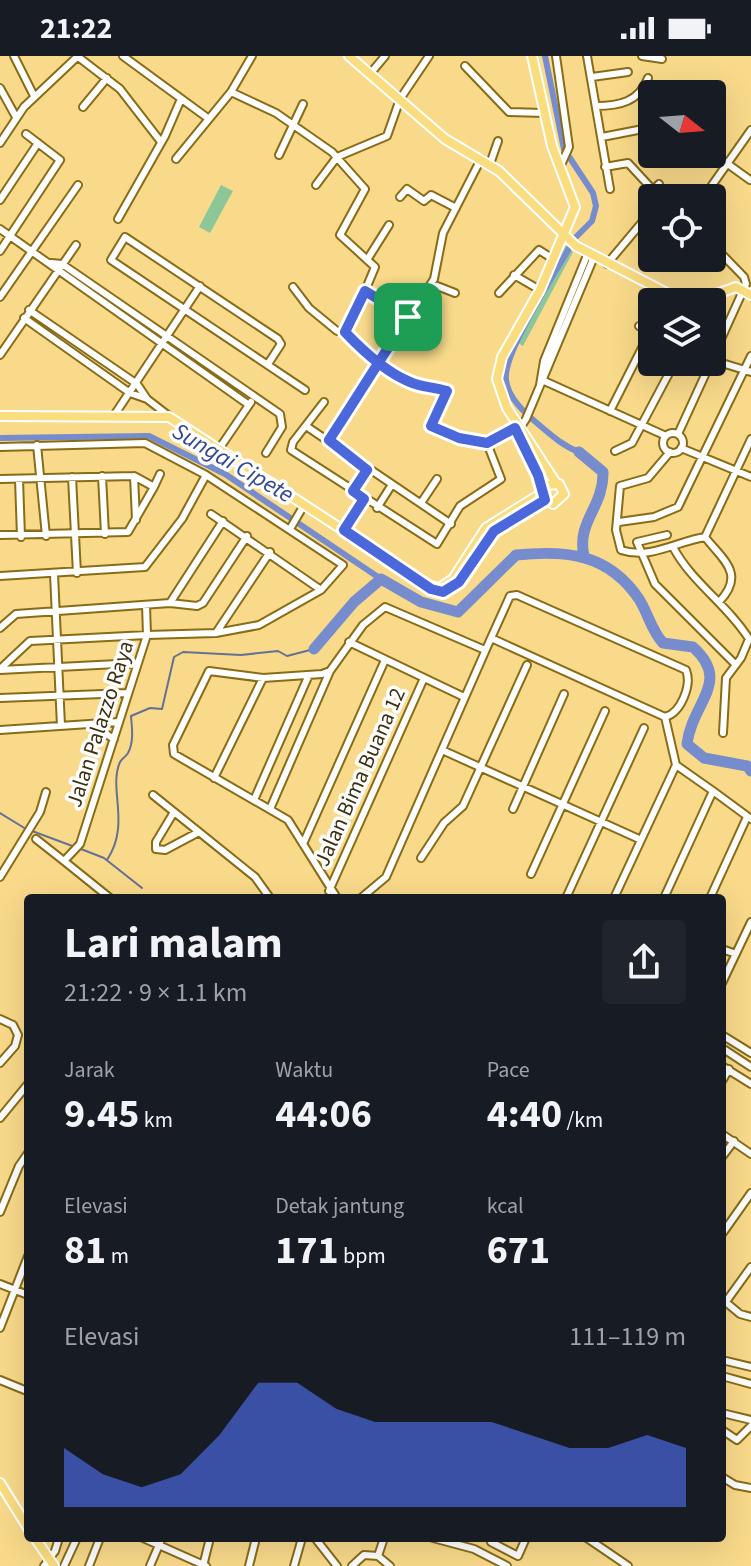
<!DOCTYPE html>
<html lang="id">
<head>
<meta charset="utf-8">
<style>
  body { margin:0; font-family:"Source Sans 3",sans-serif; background:#20242c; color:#f1f3f6; height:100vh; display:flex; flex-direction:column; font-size:30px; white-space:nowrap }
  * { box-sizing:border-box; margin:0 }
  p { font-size:26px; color:#9ea1a6 }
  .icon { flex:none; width:44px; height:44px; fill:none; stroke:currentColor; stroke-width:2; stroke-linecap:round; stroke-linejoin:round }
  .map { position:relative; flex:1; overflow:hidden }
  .sheet { position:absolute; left:24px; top:838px; width:702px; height:648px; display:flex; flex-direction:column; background:#171b24; border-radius:8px; box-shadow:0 8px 32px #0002 }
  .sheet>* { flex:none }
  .needle { width:52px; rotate:107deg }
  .buttons { position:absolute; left:638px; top:24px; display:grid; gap:16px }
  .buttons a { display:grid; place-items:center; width:88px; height:88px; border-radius:8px; background:#171b24; box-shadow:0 8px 32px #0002; font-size:40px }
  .pin { position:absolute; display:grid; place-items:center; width:68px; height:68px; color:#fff; margin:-34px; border-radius:16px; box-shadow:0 4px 12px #0006 }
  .round { display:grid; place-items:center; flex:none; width:84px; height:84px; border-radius:8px; background:#20242c }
  .headline { display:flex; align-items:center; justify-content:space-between; height:136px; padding:0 40px }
  h1 { font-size:44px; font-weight:700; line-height:60px }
  .metrics { display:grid; grid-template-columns:repeat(3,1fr); gap:12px; height:136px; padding:8px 40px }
  .metrics div { display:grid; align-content:center }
  .metrics b { font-size:40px; font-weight:700 }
  .metrics small { font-size:22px; font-weight:400 }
  .metrics p { font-size:22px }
  .chart { height:224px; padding:16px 40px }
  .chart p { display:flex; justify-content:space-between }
  .chart svg { width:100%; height:144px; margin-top:8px; fill:#4a67db; opacity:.7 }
  .status { display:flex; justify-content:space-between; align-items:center; height:56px; padding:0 40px; background:#171b24; direction:ltr }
  .status svg { height:22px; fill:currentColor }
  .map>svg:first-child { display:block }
  .green { fill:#8dc797 }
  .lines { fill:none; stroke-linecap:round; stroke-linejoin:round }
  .stream { stroke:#657094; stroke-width:2 }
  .canal { stroke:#768ccd; stroke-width:6 }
  .river { stroke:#768ccd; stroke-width:11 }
  .minor-casing { stroke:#886c16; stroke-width:10 }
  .major-casing { stroke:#fff; stroke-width:12 }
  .minor { stroke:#fff; stroke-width:6 }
  .major { stroke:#fadd7f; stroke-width:8 }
  .route-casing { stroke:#fff; stroke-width:16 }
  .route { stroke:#4a67db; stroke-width:10 }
  .labels { text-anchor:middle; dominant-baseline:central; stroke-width:7; stroke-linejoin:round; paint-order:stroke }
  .street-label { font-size:22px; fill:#3c300e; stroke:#fefefe }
  .water-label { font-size:24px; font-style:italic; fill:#324694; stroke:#fefefe }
</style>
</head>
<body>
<div class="status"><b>21:22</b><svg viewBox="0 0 49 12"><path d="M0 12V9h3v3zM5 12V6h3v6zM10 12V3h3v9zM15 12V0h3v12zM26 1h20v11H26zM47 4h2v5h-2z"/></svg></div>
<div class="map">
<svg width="751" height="1510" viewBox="0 0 751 1510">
  <rect width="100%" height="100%" fill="#f9da8b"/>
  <path class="green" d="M221,129L233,135L210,177L199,171Z
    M565,189L573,196L523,290L513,284Z"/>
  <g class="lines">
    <path class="stream" d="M0,757L26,773
      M32,775L75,791
      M81,793L104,802L142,832
      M107,804C131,768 108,733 120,706C122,702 125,702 128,697C134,686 132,672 131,660L150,652L162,653L174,601L183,596L241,599L278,595L287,600L314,593"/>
    <path class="canal" d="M545,0L564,93L593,137L596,150L592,165L576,181C560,209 502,297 506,324C508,342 525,357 538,368C551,379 563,390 579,396
      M0,382L149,380L225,418L381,523"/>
    <path class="river" d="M579,396L603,416C604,451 576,466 584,500
      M314,593L354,546L381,523L421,546L458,556L516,499C566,494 608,497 639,543C648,557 651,574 663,587L693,591C732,626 692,646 687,688L704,702L747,710L751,715"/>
    <defs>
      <path id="minor" d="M14,0L34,40
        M77,0L120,33L161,86
        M123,0L209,63
        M556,0L569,91L561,109
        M587,0L610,133
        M642,0L662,3
        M465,10L509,56L544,57
        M370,18L385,0
        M592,21L628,16
        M0,32L16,61
        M231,36L276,57L332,96L365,133L340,179L375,211L365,235L408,261
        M596,50C619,50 639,46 648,22
        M83,51L107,22
        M602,81L643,73
        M0,87L24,51L78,0
        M279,99L303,48
        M176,103L231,36L252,0
        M725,106L750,124
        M490,108L498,85
        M605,111L628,107L653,134L659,128
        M316,129L337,101L387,80L400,43L429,0
        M668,133L683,142
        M400,141L407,133L424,145L431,139L456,152
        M703,142L751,74
        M0,144L38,87
        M118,163L165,80L181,43
        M0,173L249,349
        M712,188L744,221L746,228L712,303
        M0,195L60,104L26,78
        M367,204L389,169
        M51,207L62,208L280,358L282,371L266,397
        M607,208L644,164L647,153
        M514,219L540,234
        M432,228L455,237
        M293,231L309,252L337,275H345
        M365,235L345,277C366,294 385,317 410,327C421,330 435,331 447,335
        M499,237L539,194L553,203
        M0,241L78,129
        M29,254L137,328L147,343L169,360
        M24,262L130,337L147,343
        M639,270L652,277
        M0,299L76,189
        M712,304L751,316
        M268,308L281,288L278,283L125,181L111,204L305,334
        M542,324L666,380
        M540,329L544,305L588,197
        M447,333L431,370L459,382L487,387
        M324,346L293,386L291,394L437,488L460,450L501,423L487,387L522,369L526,363L594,201
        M610,355L650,276
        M115,358L200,230
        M306,370L451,468
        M663 387a10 10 0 1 1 20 0a10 10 0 1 1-20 0Z
        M678,378L711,306
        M329,384L434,223L443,177L481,103
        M37,389L46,480
        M0,391L145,387L206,419L343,509L321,534L259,569L216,577L147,579L80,788L64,805L110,842
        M681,392L751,421
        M219,393L251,346
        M615,395L632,387L675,306
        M670,396L648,422L620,430L616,474L621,494C650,504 678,485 705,481
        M102,420L105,478
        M134,420L136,464
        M72,421L77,517
        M0,423L134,420L154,431L128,476L0,479
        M19,423L21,481
        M154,431L160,418
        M353,435L367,414
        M421,447L437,423
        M377,452L391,430
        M211,458L321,534
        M619,466L654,461L678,451L751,300
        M290,473L304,449
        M344,474L364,443
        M667,479L637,486L655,528L735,608
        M705,481L751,383
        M705,481C723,504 746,518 719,546
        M673,491C692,527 728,549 749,583L741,602L726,622L723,677
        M54,518L61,670
        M0,520L145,511L182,463L206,419
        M170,547L197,550L203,547L247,480
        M0,572L16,558L170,547L223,465
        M216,577L270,496
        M349,586L464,641
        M0,613L30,585L147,579L146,549
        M0,614L137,607
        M0,642L128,637
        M90,668L114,683
        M0,674L119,666
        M442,694L639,783
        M676,709L713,735
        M214,722L263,622
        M153,739L255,821L270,842
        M254,744L308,621
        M270,753L330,615
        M513,753L564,638
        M174,756L156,786V793L165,794L197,777
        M36,783L64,805
        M303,788L385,604
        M421,802L444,767L463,750L527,609
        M531,818L605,655
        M0,821L40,756L46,736
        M329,835L424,622
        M337,842L288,764L174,698L173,689L209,615L263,622L322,618L330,615L363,569L385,551L485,594
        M361,842L386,821L491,582L665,661C681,657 692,629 686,614L517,539L510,540L491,582
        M566,842L644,672
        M614,842L676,709L665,661
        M664,842L713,735L751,763
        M710,842L747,761
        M722,893L736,898
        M722,927L751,866
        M0,963L13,969L18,979L15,990L0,1007
        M722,979L751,997
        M722,992L751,1011
        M722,1010L751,1028
        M722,1025L729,1013
        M0,1062L28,1028
        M722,1078L751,1098
        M722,1101L734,1085
        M0,1156L19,1110L28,1097
        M722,1178L751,1137
        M0,1228L28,1239
        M722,1243L740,1258L751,1261
        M725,1247L751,1211
        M0,1272L28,1200
        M722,1304L751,1311
        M722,1320L751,1328
        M0,1324L27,1335
        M722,1357L751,1364
        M722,1374L737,1384L751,1370
        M722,1421L735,1429L751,1432
        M143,1482L206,1510
        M315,1482L337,1510
        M384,1482L378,1500L390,1510
        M433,1482L474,1493L507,1510
        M493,1482L491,1486L518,1500L526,1482
        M587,1482L628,1510
        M44,1510L55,1495L59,1482
        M64,1510L77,1482
        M89,1510L100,1482
        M150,1510L162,1482
        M203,1510L210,1482
        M249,1510L256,1482
        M294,1510L302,1482
        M352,1510L364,1499L378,1500"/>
      <path id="major" d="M349,0L445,83L499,115L576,190L684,246
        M532,0L552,90L575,151L540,234L502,301L497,323L507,352L556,427
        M695,246L736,231L751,239
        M0,360L169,361L440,537L459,526L494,475L545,444
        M517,367L515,372L543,433
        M431,530L439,532L453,523L486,472L542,437L546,429L559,428L564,438L553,448L545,444L542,437
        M0,1427L28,1472
        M35,1482L54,1510"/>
    </defs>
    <use href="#minor" class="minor-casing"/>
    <use href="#major" class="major-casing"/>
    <use href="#minor" class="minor"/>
    <use href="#major" class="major"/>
  </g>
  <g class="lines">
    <defs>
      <path id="route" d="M408,261C381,302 356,343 329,384L367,414L353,435L364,443L344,474L431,533L443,536L459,526L494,475L545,444L538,419L515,372L487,387L459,382L431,370L447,335C435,331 420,331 410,326C385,316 363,295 345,276L365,235L408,261"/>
    </defs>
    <use href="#route" class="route-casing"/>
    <use href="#route" class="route"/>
  </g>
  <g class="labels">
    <g class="street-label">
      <text transform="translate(100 668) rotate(-72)">Jalan Palazzo Raya</text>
      <text transform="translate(360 721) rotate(-66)">Jalan Bima Buana 12</text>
    </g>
    <g class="water-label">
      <text transform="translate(233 407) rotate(30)">Sungai Cipete</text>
    </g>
  </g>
</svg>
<div class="buttons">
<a><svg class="needle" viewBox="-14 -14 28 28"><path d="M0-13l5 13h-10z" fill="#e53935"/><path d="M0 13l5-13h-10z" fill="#9ea1a6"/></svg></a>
<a><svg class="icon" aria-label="locate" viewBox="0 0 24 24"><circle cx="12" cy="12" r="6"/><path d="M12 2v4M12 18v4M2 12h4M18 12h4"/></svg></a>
<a><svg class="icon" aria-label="layers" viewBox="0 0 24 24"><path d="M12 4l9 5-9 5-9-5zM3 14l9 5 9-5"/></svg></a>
</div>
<div class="pin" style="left:408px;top:261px;background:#1e9e55"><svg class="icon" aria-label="arrive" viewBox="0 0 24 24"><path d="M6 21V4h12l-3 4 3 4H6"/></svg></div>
<section class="sheet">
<div class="headline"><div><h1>Lari malam</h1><p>21:22 · 9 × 1.1 km</p></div><a class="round"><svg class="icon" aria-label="share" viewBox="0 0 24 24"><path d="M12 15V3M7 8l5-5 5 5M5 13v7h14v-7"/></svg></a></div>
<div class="metrics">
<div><p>Jarak</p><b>9.45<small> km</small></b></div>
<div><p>Waktu</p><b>44:06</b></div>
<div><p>Pace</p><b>4:40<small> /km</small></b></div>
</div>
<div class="metrics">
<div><p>Elevasi</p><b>81<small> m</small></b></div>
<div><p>Detak jantung</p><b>171<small> bpm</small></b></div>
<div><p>kcal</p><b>671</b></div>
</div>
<div class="chart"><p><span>Elevasi</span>111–119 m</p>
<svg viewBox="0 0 160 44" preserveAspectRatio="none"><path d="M0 44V26L10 34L20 38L30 34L40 22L50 6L60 6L70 14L80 18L90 18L100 18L110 18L120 22L130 26L140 26L150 22L160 26V44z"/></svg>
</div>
</section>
</div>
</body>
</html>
